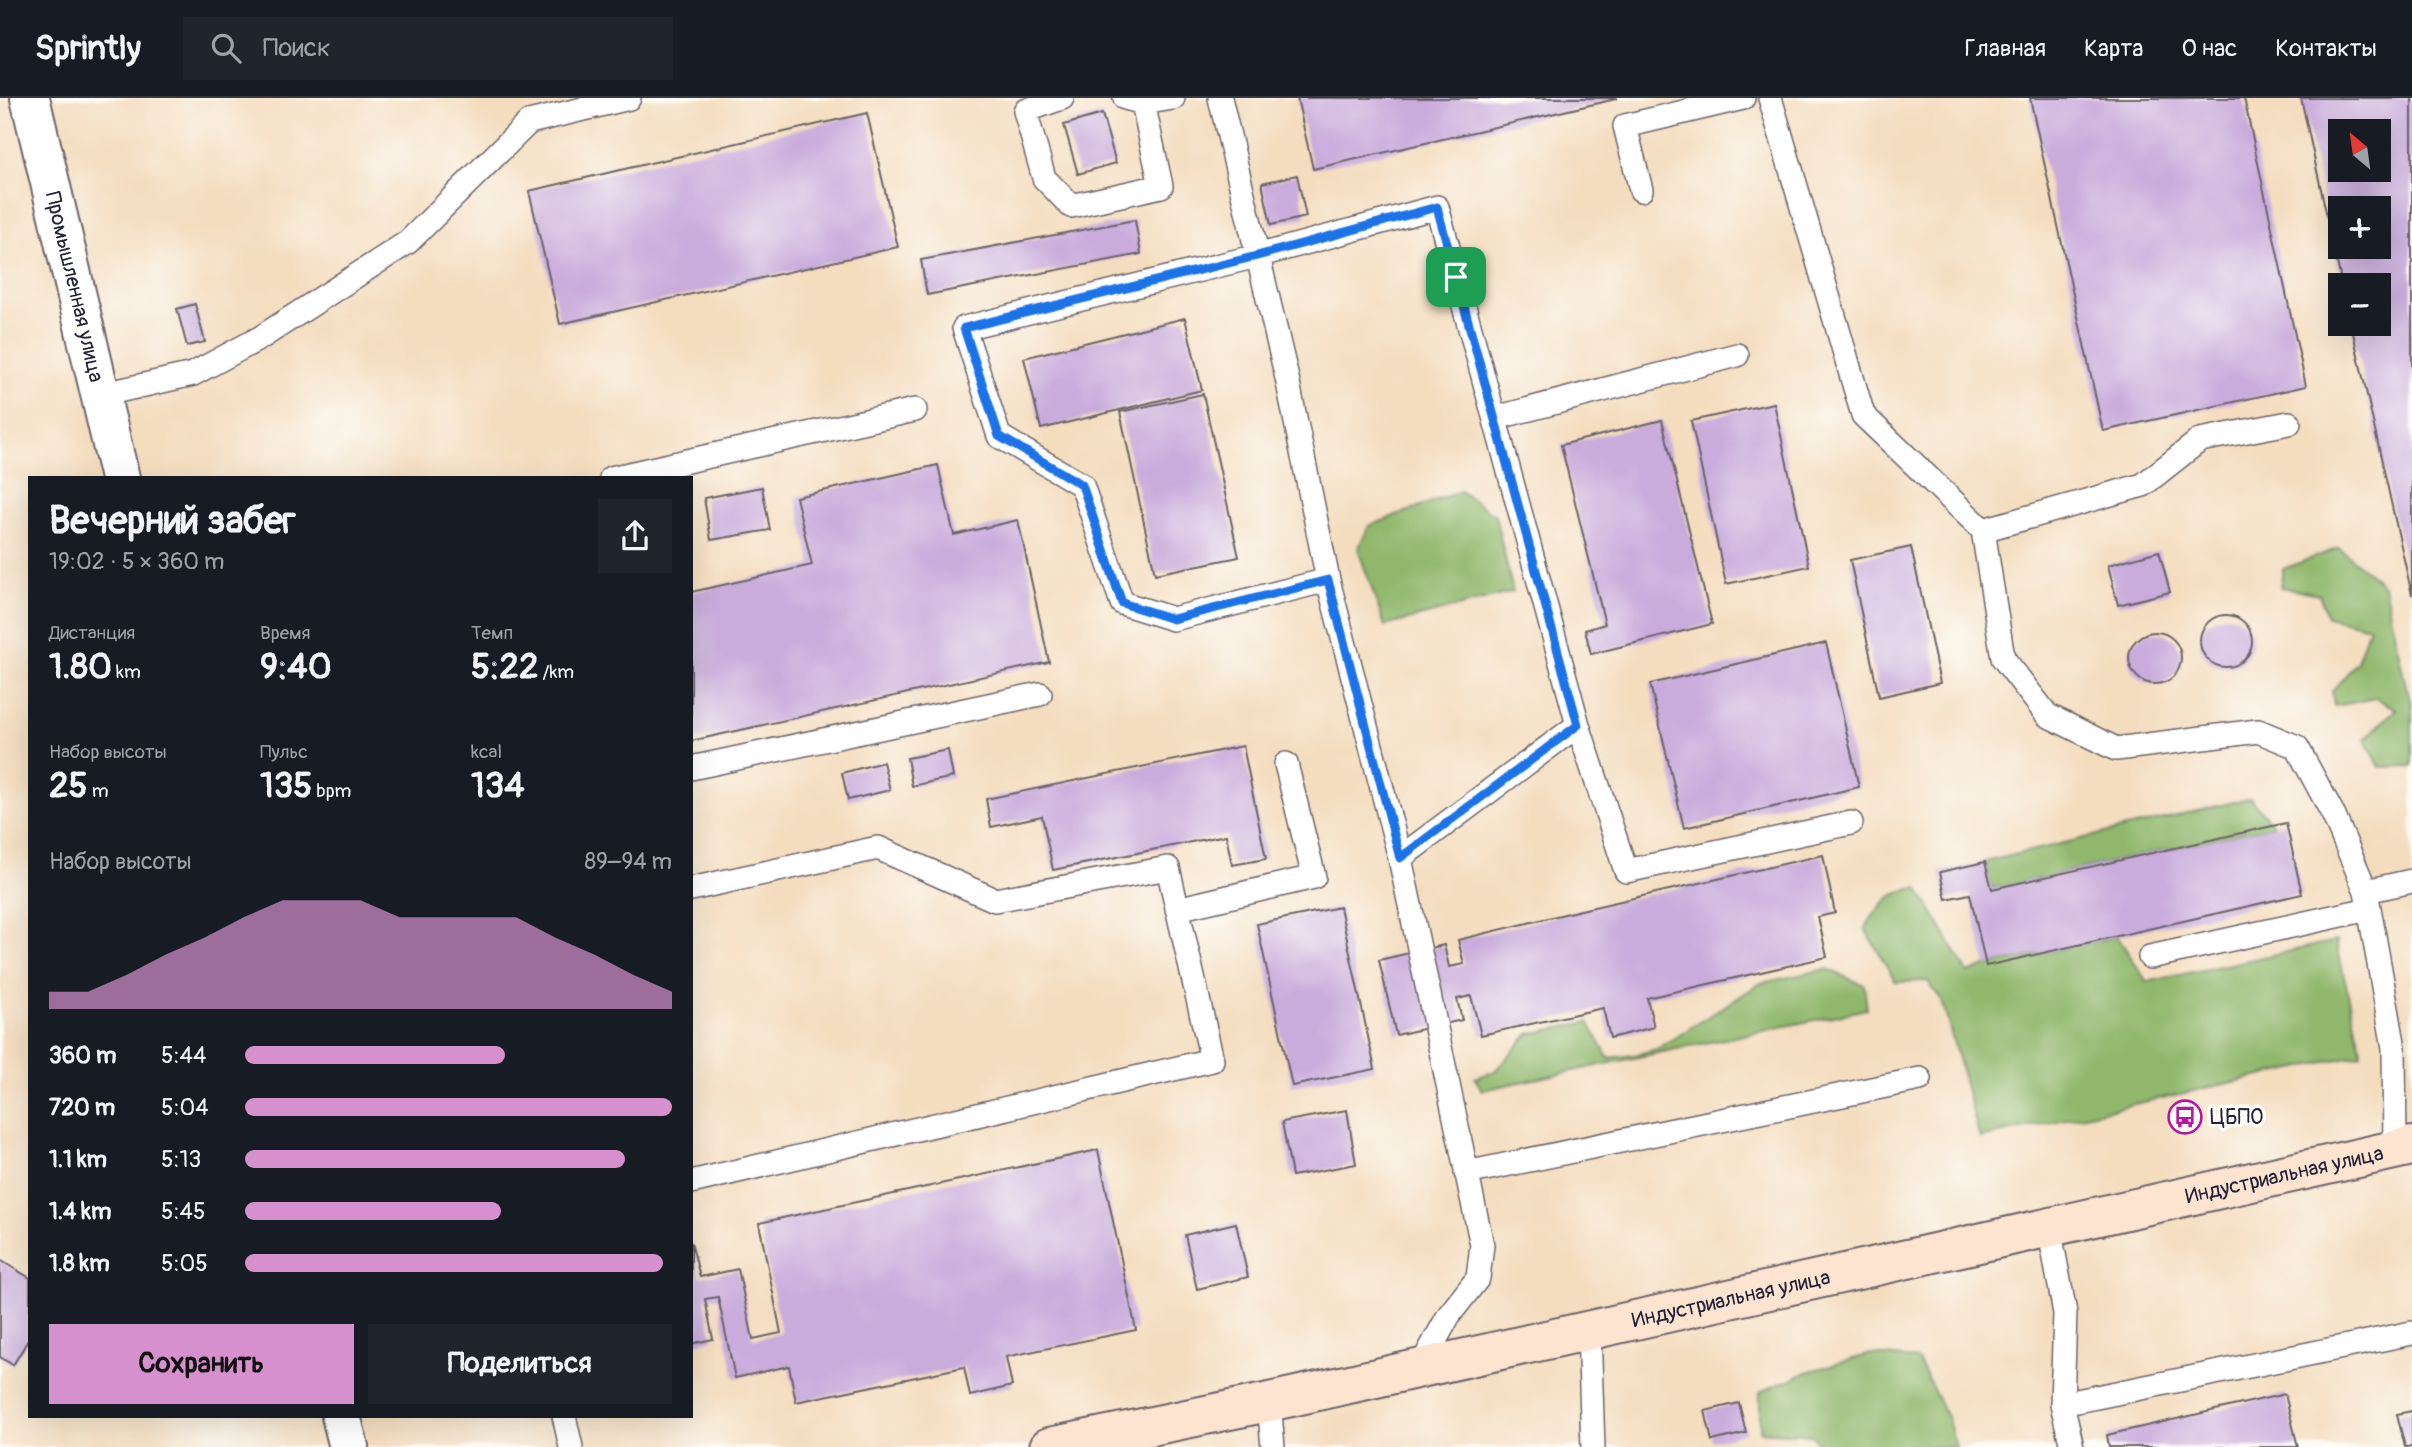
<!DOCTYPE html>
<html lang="ru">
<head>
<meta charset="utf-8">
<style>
  body { margin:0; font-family:Pangolin,sans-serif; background:#20242c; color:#f1f3f6; height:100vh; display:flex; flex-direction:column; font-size:26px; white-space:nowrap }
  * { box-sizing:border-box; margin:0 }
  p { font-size:23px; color:#9ea1a6 }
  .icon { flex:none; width:38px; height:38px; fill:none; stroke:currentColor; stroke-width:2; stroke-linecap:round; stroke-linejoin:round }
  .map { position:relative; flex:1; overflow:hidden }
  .drawer { position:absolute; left:28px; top:378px; width:665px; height:942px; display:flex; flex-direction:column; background:#171b24; border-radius:0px; box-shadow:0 7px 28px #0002 }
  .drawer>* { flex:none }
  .needle { width:46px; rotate:331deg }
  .fabs { position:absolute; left:2328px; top:21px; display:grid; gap:14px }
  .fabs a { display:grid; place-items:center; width:63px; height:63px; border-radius:0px; background:#171b24; box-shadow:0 7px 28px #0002; font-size:35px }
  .pin { position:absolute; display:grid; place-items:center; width:60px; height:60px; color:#fff; margin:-30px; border-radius:14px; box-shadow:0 4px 10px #0006 }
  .round { display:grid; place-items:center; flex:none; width:74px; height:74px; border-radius:0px; background:#20242c }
  .summary { display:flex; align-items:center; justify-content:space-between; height:119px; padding:0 21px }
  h1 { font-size:38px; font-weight:700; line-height:52px }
  .figures { display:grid; grid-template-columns:repeat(3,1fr); gap:10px; height:119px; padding:7px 21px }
  .figures div { display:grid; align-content:center }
  .figures b { font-size:35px; font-weight:700 }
  .figures small { font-size:19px; font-weight:400 }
  .figures p { font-size:19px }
  .chart { height:196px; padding:14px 21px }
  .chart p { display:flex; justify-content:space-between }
  .chart svg { width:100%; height:126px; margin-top:7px; fill:#d690ce; opacity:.7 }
  .primary-button { display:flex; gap:14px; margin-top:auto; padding:14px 21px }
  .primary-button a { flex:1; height:80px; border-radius:0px; background:#d690ce; color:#111; font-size:28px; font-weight:700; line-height:80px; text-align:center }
  .primary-button a+a { background:#20242c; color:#f1f3f6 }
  ul { padding:0 21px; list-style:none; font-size:23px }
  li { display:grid; grid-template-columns:112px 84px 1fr; align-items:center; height:52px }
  li i { height:18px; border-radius:9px; background:#d690ce }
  header { display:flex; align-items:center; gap:42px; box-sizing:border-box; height:98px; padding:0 35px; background:#171b24; border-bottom:2px solid #363941 }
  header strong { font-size:33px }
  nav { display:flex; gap:38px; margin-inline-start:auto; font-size:24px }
  .search { width:490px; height:63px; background:#20242c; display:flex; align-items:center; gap:18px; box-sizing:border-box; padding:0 24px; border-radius:0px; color:#9ea1a6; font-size:26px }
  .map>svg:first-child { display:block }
  .forest { fill:#90b76c; stroke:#596c54; stroke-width:2 }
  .building { fill:#c9abdc; fill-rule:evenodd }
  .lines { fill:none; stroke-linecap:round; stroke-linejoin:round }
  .lane-casing { stroke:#6c6369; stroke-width:26 }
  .street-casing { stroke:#6c6369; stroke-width:42 }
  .secondary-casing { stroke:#6c6369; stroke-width:42 }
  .lane { stroke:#fff; stroke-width:23 }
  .street { stroke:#fff; stroke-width:38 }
  .secondary { stroke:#fde4d1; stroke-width:38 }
  .route-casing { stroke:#fff; stroke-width:14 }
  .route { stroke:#1a73e8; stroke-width:9 }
  .labels { text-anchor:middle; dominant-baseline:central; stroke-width:7; stroke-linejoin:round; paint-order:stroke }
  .street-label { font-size:21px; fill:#22223b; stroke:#fdfcf7 }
  .poi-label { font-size:21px; fill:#22223b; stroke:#fdfcf7; text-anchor:start }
</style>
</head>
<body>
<header>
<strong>Sprintly</strong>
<div class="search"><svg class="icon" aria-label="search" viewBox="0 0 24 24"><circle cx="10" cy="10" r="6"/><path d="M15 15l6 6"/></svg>Поиск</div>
<nav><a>Главная</a><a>Карта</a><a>О нас</a><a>Контакты</a></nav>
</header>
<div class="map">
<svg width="2412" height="1349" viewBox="0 0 2412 1349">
  <rect width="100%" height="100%" fill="#fdfcf7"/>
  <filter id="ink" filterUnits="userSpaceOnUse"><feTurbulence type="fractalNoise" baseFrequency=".0143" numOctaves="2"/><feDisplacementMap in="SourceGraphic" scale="14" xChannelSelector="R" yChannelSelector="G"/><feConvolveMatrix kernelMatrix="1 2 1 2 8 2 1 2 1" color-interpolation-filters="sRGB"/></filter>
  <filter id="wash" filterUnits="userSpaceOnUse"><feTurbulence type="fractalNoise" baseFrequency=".00686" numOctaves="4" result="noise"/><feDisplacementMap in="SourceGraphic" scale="28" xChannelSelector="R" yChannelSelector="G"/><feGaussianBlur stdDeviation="1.57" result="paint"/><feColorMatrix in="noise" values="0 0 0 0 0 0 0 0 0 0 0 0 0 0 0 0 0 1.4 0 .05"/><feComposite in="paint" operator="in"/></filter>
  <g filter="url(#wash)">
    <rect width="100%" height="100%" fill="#f4ddbf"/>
    <path class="forest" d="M1460,393L1495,417L1513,494L1385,528L1358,451L1369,428Z
      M2339,450L2384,488L2406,588L2412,605V668L2380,669L2365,641L2396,611L2376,600L2334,608L2332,593L2357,564L2369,529L2327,519L2319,496L2280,489L2283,471Z
      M2250,700L2274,728L1992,791L1985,764Z
      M1918,790L1968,875L1986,868L2117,838L2147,884L2336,843L2362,956L1980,1040L1942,903L1928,883L1896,884L1865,831C1879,807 1889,793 1918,790Z
      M1827,871L1864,887L1867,911L1482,992L1475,980L1495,973L1529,936L1589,924L1608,960L1634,957L1657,951L1761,885Z
      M1871,1256L1918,1262L1947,1319L1956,1349H1822L1811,1337L1760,1333V1294L1810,1273Z"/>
    <g id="blocks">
      <path class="building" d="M1297,0H1616V1L1313,71Z
        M2030,0H2244L2306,288L2103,333Z
        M2301,0H2412V497L2351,226H2378V187H2342ZM2340,33H2378V72H2340ZM2340,110H2378V149H2340Z
        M867,15L898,149L560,226L529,93Z
        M1102,16L1116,65L1078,76L1064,27Z
        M1297,77L1306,119L1271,127L1262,85Z
        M1135,122L1141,156L927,197L921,162Z
        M195,206L205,244L187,248L177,211Z
        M1185,220L1202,292L1041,331L1024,260Z
        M1203,296L1239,459L1155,476L1120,314Z
        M1774,305L1809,468L1726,486L1691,323Z
        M1662,322L1712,526L1591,556L1585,532L1605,526L1561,347Z
        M938,367L954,437L1018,422L1049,564L691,643V494L812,467L796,399Z
        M762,389L770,432L711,442L704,400Z
        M1911,449L1940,585L1879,599L1850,462Z
        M2159,453L2170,494L2118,507L2108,467Z
        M2200 543a26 26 0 1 1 52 0a26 26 0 1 1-52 0Z
        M2129 560a26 26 0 1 1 52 0a26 26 0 1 1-52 0Z
        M1826,545L1859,689L1684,730L1650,586Z
        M1243,648L1266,761L1232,767L1226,737L1053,772L1042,718L991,729L986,701Z
        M948,652L953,679L912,688L907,660Z
        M883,664L890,692L848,702L842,675Z
        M2286,725L2302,796L1986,868L1970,796L1946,801L1940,774L1985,764L1992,791Z
        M1823,757L1835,815L1818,819L1827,859L1647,900L1654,929L1610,940L1603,910L1481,937L1471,898L1457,901L1462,922L1396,937L1379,862L1444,847L1449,869L1464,866L1458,842L1581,812Z
        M1340,809L1375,971L1292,988L1257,826Z
        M1347,1012L1356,1066L1292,1078L1282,1024Z
        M1098,1052L1136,1232L1006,1259L1012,1288L970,1298L964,1269L796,1304L789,1268L735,1280L718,1199L705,1201L713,1241L691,1246V1144L700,1179L738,1171L753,1241L781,1235L759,1125Z
        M1236,1125L1248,1179L1197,1191L1185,1137Z
        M0,1162L30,1180V1239L13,1267L0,1259Z
        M2285,1296L2298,1349H2109L2107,1337Z
        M1739,1305L1746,1335L1712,1343L1705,1313Z
        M2412,1313V1349H2405L2397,1316Z"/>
    </g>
  </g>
  <g filter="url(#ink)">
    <use href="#blocks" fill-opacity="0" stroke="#6c6369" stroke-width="2"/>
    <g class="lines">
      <defs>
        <path id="lane" d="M1062,0L1025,13L1044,80L1071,108L1161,88L1143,5
          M1125,0L1143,5L1173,0
          M1220,0L1287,280L1328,482L1400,760L1482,1147L1478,1180L1449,1217L1420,1270
          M1770,0L1863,317L1983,432L2003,560L2047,617L2116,651L2258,633L2297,649L2333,716L2366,793L2394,950L2395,1052
          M1641,92L1625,28L1743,0
          M100,297L193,276L260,240L408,144L529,24L629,0
          M1495,320L1737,257
          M611,380L915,312
          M1983,432L2143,387L2200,342L2289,325
          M1328,482L1173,521L1122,505L1082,387L999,338L964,230L1257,158L1437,109L1578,627L1626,773L1851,725
          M691,670L1040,596
          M1400,760L1578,627
          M691,791L878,750L995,802L1168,770L1212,962L691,1084
          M2366,793L2412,783
          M1177,811L1314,779L1286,666
          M2150,859L2369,811
          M1466,1075L1920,981
          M2049,1129L2065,1215L2062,1306L2072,1349
          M1589,1232L1593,1349
          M1269,1304L1273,1349
          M2062,1306L2412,1235
          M564,1318L571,1349"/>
        <g id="street">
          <path id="s1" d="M30,0L120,380"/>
          <path d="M341,1318L349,1349"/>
        </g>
        <g id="secondary">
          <path id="s2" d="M1049,1349L1269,1304L2412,1048"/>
        </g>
      </defs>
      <use href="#lane" class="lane-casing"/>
      <use href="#street" class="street-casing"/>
      <use href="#secondary" class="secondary-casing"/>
      <use href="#lane" class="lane"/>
      <use href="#street" class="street"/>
      <use href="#secondary" class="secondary"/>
    </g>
  </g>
  <g class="lines" filter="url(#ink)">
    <defs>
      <path id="route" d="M1437,109L1578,627L1400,760L1328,482L1173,521L1122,505L1082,387L999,338L964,230L1257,158Z"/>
    </defs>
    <use href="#route" class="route-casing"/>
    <use href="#route" class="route"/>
  </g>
  <defs>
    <symbol id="bus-ring" viewBox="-11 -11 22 22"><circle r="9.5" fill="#fdfcf7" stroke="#b5179e" stroke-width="1.5"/><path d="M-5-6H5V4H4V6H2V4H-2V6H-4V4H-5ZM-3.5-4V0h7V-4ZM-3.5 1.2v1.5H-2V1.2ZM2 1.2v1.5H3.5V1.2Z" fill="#b5179e"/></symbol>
  </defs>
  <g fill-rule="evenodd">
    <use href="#bus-ring" x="2166" y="1000" width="38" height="38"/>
  </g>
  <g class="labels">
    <g class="street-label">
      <text stroke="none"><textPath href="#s1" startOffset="194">Промышленная улица</textPath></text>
      <text stroke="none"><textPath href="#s2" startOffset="1265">Индустриальная улица</textPath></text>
      <text stroke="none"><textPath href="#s2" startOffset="698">Индустриальная улица</textPath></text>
    </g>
    <g class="poi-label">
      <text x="2210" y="1019">ЦБПО</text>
    </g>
  </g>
</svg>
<div class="fabs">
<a><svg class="needle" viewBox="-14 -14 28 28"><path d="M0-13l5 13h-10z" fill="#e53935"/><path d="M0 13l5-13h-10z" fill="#9ea1a6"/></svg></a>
<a>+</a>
<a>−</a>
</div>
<div class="pin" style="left:1456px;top:179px;background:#1e9e55"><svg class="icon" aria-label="arrive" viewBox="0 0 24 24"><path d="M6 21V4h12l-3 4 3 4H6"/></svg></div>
<section class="drawer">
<div class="summary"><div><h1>Вечерний забег</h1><p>19:02 · 5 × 360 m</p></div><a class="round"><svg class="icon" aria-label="share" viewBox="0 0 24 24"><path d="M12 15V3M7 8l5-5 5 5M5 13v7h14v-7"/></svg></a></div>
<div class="figures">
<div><p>Дистанция</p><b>1.80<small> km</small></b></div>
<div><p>Время</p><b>9:40</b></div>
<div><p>Темп</p><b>5:22<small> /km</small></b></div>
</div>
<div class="figures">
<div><p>Набор высоты</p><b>25<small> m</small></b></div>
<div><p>Пульс</p><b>135<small> bpm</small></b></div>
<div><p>kcal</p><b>134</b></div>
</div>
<div class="chart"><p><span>Набор высоты</span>89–94 m</p>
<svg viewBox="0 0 160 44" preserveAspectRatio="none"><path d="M0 44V38L10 38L20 32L30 25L40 19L50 12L60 6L70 6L80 6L90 12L100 12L110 12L120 12L130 19L140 25L150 32L160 38V44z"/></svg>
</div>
<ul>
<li><b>360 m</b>5:44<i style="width:61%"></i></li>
<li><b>720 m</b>5:04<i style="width:100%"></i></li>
<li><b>1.1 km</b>5:13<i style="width:89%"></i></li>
<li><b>1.4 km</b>5:45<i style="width:60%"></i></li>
<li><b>1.8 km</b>5:05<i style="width:98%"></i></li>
</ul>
<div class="primary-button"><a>Сохранить</a><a>Поделиться</a></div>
</section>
</div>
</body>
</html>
